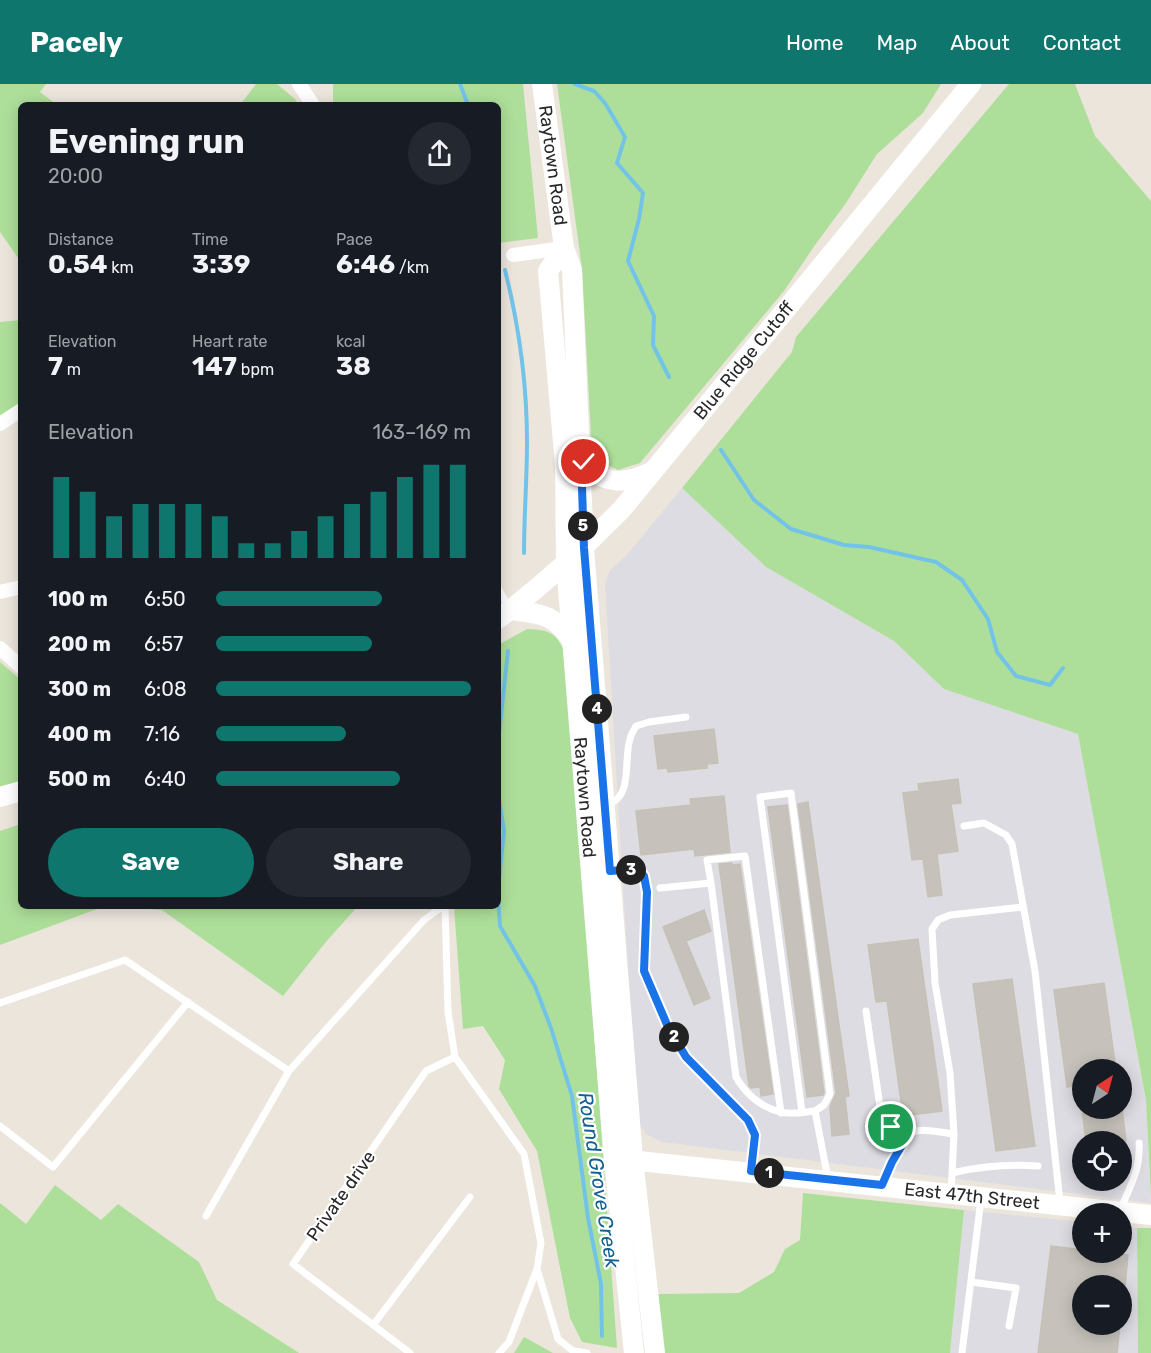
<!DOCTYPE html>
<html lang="en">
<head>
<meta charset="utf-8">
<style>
  body { margin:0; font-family:Rubik,sans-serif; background:#242831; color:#f1f3f6; height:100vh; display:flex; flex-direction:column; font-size:22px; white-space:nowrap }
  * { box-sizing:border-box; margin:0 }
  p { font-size:20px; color:#9ea1a6 }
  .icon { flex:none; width:33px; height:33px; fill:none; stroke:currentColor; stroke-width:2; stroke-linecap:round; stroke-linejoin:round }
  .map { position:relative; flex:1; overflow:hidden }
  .details { position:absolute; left:18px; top:18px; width:483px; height:807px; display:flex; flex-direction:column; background:#171b24; border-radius:9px; box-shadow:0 3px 15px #0003 }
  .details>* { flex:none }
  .needle { width:39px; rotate:36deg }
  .tools { position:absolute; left:1072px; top:975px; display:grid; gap:12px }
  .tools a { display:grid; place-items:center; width:60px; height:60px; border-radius:50%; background:#171b24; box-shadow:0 3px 15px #0003; font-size:30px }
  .pin { position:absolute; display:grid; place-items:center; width:51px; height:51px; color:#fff; margin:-26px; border:3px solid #fff; border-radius:50%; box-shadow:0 2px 6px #0007 }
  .km { position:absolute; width:30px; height:30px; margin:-15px; border-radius:50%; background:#222; color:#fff; font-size:16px; line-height:30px; text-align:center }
  .round { display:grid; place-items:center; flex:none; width:63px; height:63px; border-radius:32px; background:#242831 }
  .overview { display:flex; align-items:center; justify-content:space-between; height:102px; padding:0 30px }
  h1 { font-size:33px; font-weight:700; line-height:45px }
  .figures { display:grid; grid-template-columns:repeat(3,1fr); gap:9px; height:102px; padding:6px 30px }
  .figures div { display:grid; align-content:center }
  .figures b { font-size:26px; font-weight:700 }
  .figures small { font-size:16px; font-weight:400 }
  .figures p { font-size:16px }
  .chart { height:168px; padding:12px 30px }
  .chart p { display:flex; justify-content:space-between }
  .chart svg { width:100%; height:108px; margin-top:6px; stroke:#0f766e; stroke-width:6 }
  .primary-button { display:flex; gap:12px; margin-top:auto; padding:12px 30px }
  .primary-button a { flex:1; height:69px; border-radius:36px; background:#0f766e; color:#fff; font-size:24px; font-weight:700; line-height:69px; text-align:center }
  .primary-button a+a { background:#242831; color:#f1f3f6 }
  ul { padding:0 30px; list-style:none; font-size:20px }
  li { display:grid; grid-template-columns:96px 72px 1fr; align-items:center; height:45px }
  li i { height:15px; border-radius:8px; background:#0f766e }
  header { display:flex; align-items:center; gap:36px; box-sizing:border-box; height:84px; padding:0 30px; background:#0f766e; color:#fff }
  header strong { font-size:28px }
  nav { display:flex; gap:33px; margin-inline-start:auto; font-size:21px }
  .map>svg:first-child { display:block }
  .industrial { fill:#dedce3; fill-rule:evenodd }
  .green { fill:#aedf9a }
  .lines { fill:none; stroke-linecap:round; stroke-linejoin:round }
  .stream { stroke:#73c3e9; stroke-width:4 }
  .building { fill:#c6c2bb; stroke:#c6c1b5; stroke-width:1.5 }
  .service { stroke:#fff; stroke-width:7 }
  .minor { stroke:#fff; stroke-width:14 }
  .secondary { stroke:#fff; stroke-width:20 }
  .route-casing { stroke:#fff; stroke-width:12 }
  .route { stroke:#1a73e8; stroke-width:8 }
  .labels { text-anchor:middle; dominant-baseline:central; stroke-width:4.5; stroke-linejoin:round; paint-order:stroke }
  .street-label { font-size:18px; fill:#292929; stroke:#fff }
  .water-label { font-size:20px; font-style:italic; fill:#136093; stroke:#fff }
</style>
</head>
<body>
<header>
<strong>Pacely</strong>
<nav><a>Home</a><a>Map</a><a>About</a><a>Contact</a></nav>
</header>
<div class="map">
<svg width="1151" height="1269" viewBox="0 0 1151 1269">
  <rect width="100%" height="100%" fill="#ebe5dc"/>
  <path class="industrial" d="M682,404L766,483L894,557L944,605L1078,650L1146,1016L1151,1119L662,1058L646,1050L637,1037L605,500L610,486L627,471ZM1083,986H1122V1024H1083ZM1083,1058H1122V1096H1083Z
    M964,1126L1083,1138V1168H1122V1142L1137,1144L1138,1269H950ZM1083,1202H1122V1240H1083Z"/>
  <path class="green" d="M0,0H46L40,8L57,21H21V178L0,148Z
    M256,0H277L295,15L299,21H240Z
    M333,0H523L538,154L498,159V21H333Z
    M557,0H941L923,29L877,70L846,119L815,161L784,207L640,379L618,386L598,376L591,352L582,185Z
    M1009,0H1075L1095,52L1151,117V1113L1146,1016L1078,650L944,605L894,557L766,483L682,404L792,268L796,253Z
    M21,236V269L18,272V278L21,280V319L0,333V238Z
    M527,545C552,546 558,550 567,574L617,1264L582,1258L570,1234L537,1067L499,1005L505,976L483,942L463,945L454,822H498V561Z
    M0,578L21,596V698L0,703Z
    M21,740V822H105L0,861V747Z
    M107,822H358L325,859L283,912L162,826Z
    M55,1101L101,1136L118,1120L199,1178L217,1216L299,1269H0V1119L26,1140Z
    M803,1109L964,1126L950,1269H664L657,1210L739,1209L774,1188L785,1165L800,1156Z
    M1137,1144H1151V1269H1138Z
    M524,1253L553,1269H514Z"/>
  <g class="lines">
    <path class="stream" d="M460,0L468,21
      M575,0L594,7L605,19L625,53L617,79L643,109L639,135L628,177L654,232L653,261L669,293
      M498,161V163
      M505,186C519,242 527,301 527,358C527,395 524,432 524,469
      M721,366L754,416L791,445L844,461L869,463L936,478L962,496L988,535L997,568L1016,592L1050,601L1063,584
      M498,659L508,567
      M498,710L504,747L498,805
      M498,815L500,842L535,902L551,944L572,1012L588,1134L601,1200L602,1252"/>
  </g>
  <path class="building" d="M714,645L718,679L707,680V684L668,688L667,684L658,685L654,652Z
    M958,695L961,719L951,720L958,767L937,770L942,811L928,813L923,775L912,776L903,709L919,707L918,700Z
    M724,712L730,768L695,772L694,765L641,771L636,727L691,721L690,715Z
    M808,718L849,1012L845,1013L849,1050L832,1052L830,1023L836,1009L798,720Z
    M787,721L824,1009L823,1011L807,1013L768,723Z
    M732,779V781L740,780L773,1010L761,1012L760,1003L751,1004L749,1002L719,780Z
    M704,826L711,847L686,857L710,914L694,921L663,843Z
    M918,855L942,1027L903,1032L887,917L876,918L868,861Z
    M1012,895L1035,1062L996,1067L973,900Z
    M1104,899L1116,986H1083V1001L1067,1003L1054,906Z
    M1082,1024H1122L1126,1058H1086Z
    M1051,1162L1083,1166V1168L1128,1171L1125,1202H1083V1240H1120L1117,1269H1038Z"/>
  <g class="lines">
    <path class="service" d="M498,504L509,524
      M606,721C634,714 623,677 630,655C631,650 634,646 636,642L649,638L686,633
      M964,742L984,739L1006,751L1012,760L1035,887L1060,1118
      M610,787L638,785L644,792L647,808L644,887L668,943L686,973L748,1036L755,1051L751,1087
      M711,799L707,776L745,772L781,1029
      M660,804L711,799L736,993C745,1009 761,1024 781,1028C791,1031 804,1028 815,1027L828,1095
      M445,822L448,928L455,973L524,1070L541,1159L537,1185L558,1255L573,1267L587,1269
      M0,919L125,876L289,987
      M866,927L881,1029L891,1043L905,1056
      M802,1028L760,713L791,709L830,1010L824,1021L815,1027
      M0,1042L53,1083L188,918
      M952,1089C981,1082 1008,1080 1038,1082
      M883,1100C888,1088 900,1054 911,1049C923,1043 942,1049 954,1050
      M951,1109L954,1050L950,989L935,899L932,845L938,836L950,831L1023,823
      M1121,1125C1130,1101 1141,1086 1139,1059
      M206,1132L289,987L424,836L443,822
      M971,1198L1016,1204L1009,1242
      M373,1241L470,1113
      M410,1269L293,1180L426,987L455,973
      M499,1269L509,1258L537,1185
      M962,1269L981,1115"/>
    <path class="minor" d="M299,0L313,21
      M513,171L564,164
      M0,340L21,326
      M0,508L21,503
      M0,564L21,583"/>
    <g class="secondary">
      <path id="s1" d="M542,0L564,164L572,186L584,464L633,1075L655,1269"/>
      <path id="s2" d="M564,164L548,187L565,381L566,480L614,1075L634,1269"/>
      <path d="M581,373C600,401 623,402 651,388"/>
      <path d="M510,526C542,530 555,530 573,559"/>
      <path id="s3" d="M498,535C543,501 583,465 622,425L971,0"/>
      <path d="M0,713L21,707"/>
      <path id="s4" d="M620,1075L1151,1131"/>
    </g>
  </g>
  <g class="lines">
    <defs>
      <path id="route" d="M584,378L581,373L584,464L610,787L638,785L644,792L647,808L644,887L668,943L686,973L748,1036L755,1051L751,1087L882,1101L892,1078L905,1056L891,1043"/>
    </defs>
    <use href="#route" class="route-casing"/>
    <use href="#route" class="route"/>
  </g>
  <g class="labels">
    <g class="street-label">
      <text stroke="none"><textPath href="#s1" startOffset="82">Raytown Road</textPath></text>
      <text stroke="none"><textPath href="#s3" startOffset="358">Blue Ridge Cutoff</textPath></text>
      <text stroke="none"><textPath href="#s2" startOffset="556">Raytown Road</textPath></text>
      <text stroke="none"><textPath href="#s4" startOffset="354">East 47th Street</textPath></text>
      <text transform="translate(341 1112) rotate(-55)">Private drive</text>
    </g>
    <g class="water-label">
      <text transform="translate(599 1096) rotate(81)">Round Grove Creek</text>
    </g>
  </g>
</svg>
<div class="tools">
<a><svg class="needle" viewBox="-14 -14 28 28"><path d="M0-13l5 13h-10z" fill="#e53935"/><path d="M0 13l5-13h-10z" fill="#9ea1a6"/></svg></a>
<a><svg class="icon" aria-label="locate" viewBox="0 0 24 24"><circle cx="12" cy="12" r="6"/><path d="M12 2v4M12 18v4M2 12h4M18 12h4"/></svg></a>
<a>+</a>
<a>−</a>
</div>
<div class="pin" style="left:891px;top:1043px;background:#1e9e55"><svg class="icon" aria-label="arrive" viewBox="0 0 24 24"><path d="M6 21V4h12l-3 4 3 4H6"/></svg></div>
<div class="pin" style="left:584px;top:378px;background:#d93025"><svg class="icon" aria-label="check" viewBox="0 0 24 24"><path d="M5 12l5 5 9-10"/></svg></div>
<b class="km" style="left:769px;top:1089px">1</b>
<b class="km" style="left:674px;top:953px">2</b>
<b class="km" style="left:631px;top:786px">3</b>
<b class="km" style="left:597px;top:625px">4</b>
<b class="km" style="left:583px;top:442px">5</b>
<section class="details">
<div class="overview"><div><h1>Evening run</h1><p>20:00</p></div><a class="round"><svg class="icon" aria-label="share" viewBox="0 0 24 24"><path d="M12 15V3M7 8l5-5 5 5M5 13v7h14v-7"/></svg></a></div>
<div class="figures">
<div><p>Distance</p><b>0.54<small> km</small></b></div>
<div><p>Time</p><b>3:39</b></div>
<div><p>Pace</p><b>6:46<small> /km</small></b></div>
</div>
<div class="figures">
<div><p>Elevation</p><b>7<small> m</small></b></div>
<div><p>Heart rate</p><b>147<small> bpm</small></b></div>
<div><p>kcal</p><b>38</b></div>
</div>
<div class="chart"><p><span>Elevation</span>163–169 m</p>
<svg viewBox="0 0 160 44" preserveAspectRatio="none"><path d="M5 44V11M15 44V17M25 44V27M35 44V22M45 44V22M55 44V22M65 44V27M75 44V38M85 44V38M95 44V33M105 44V27M115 44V22M125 44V17M135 44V11M145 44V6M155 44V6"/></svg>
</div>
<ul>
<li><b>100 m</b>6:50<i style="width:65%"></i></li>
<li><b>200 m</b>6:57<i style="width:61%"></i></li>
<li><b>300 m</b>6:08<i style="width:100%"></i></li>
<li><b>400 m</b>7:16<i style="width:51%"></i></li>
<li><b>500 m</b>6:40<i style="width:72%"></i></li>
</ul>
<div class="primary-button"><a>Save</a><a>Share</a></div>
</section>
</div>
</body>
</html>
